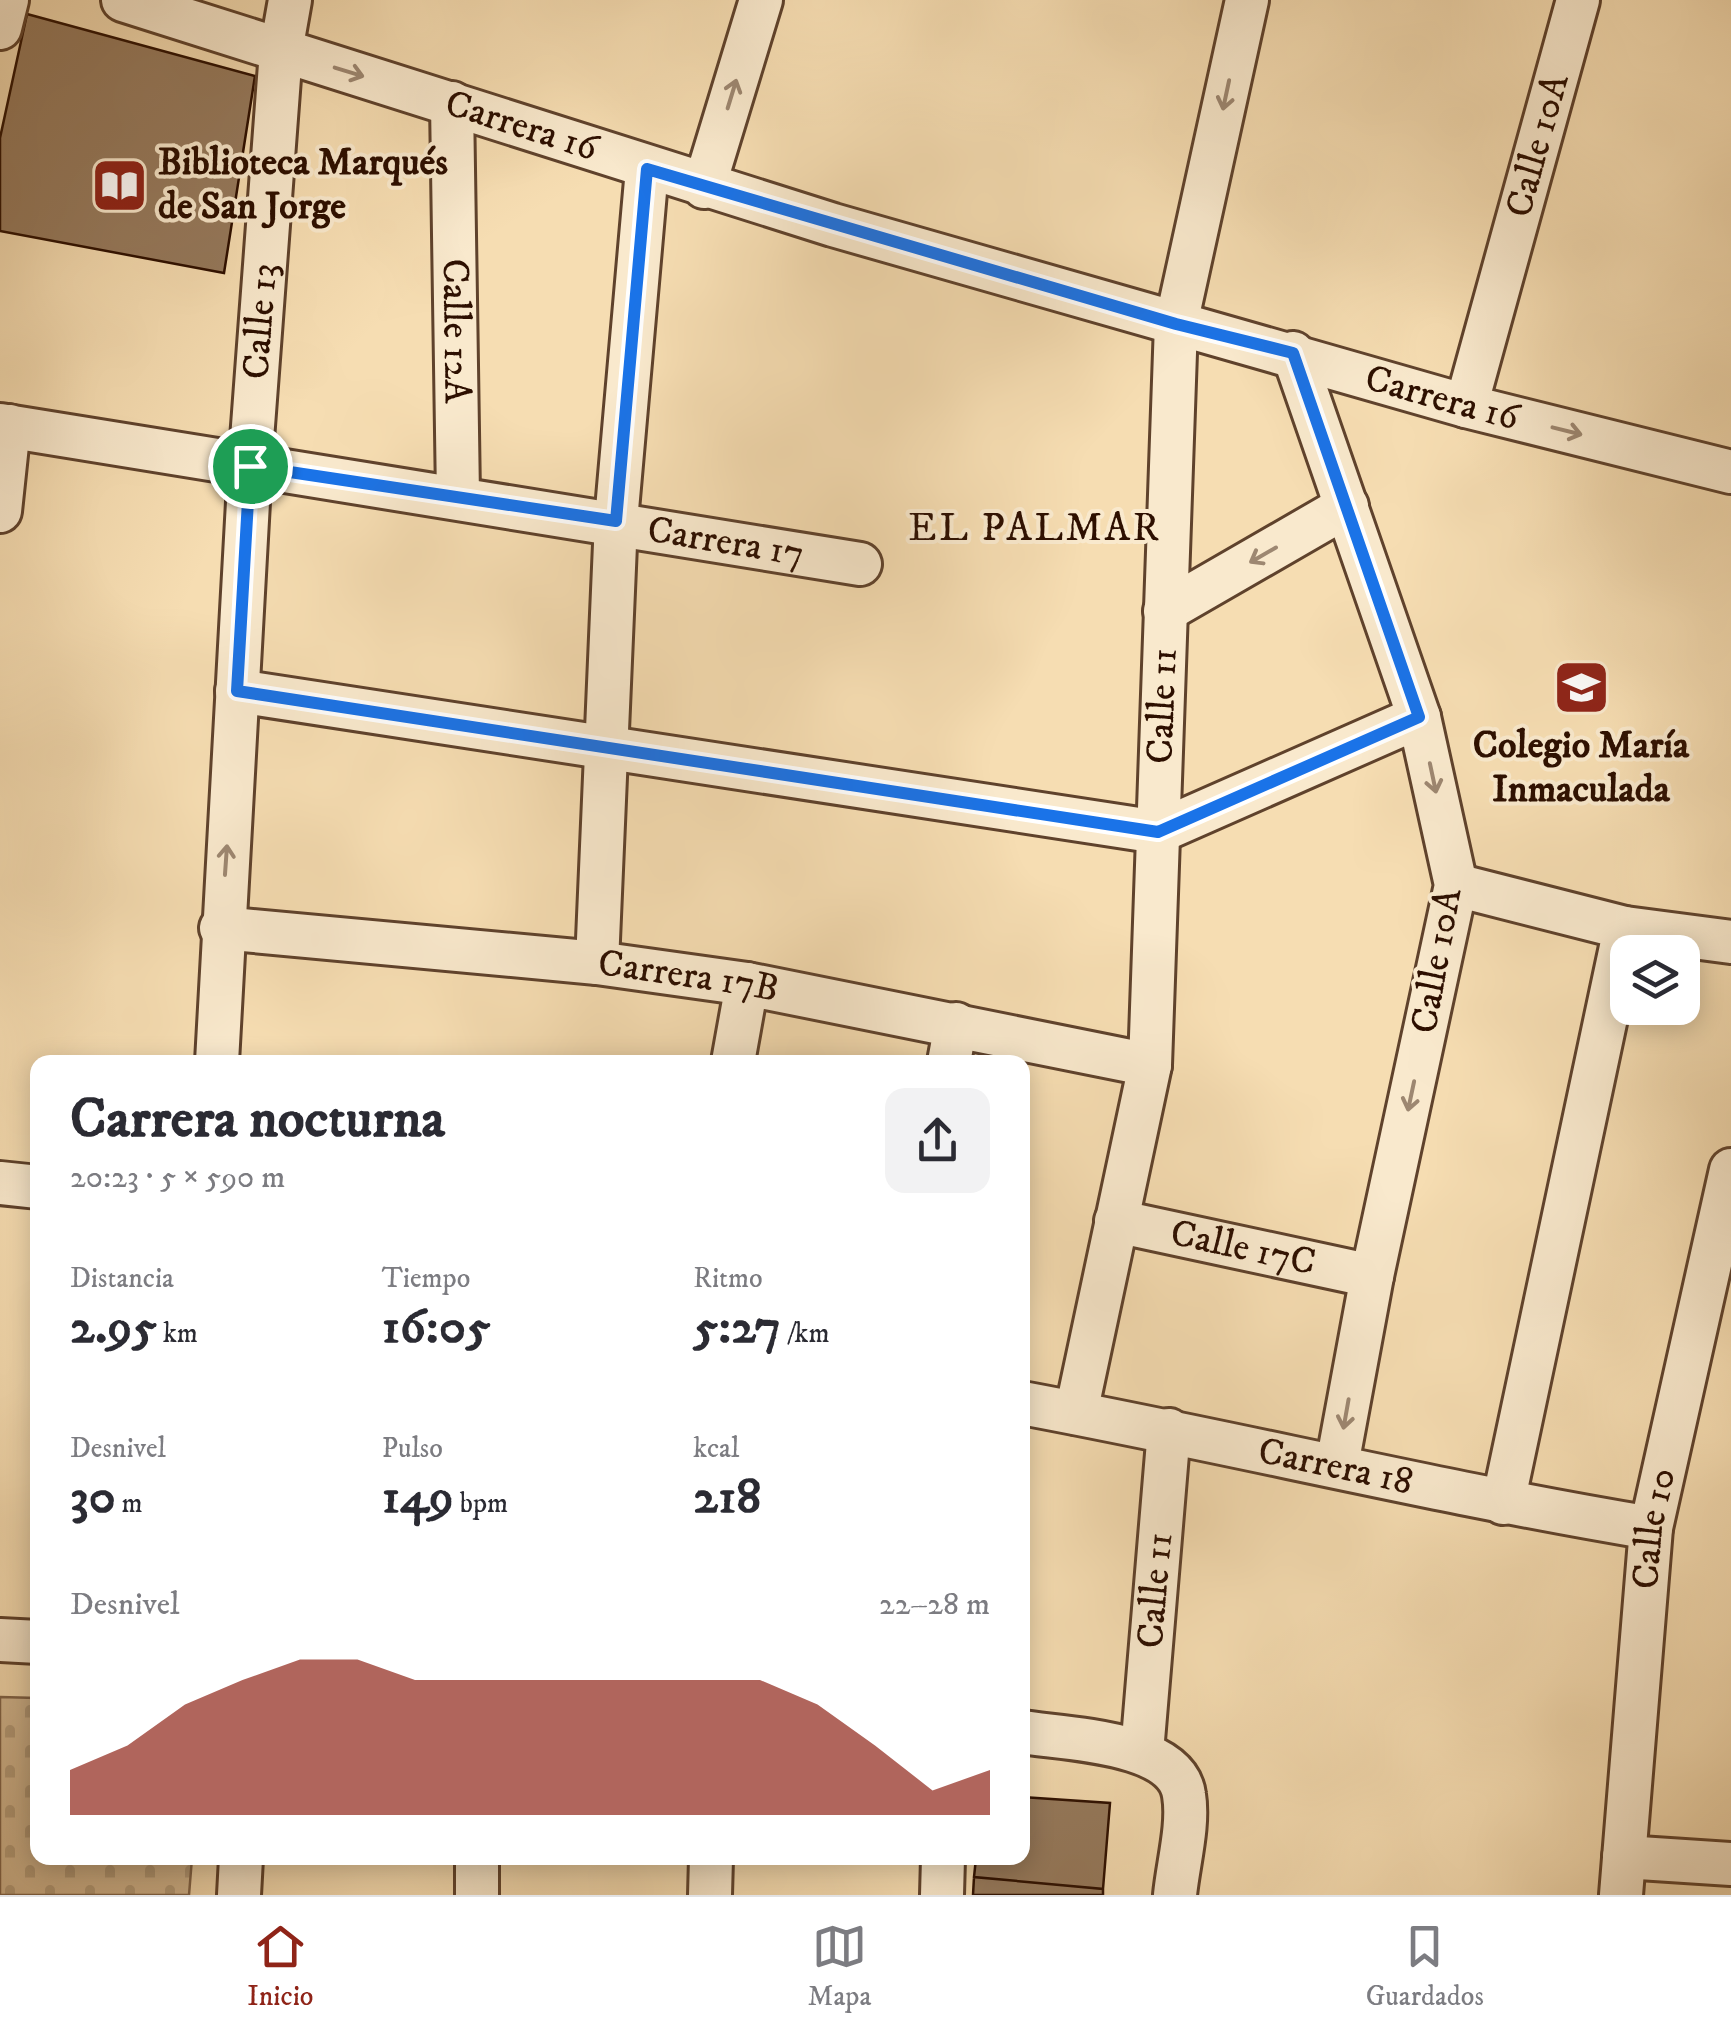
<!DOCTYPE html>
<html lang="es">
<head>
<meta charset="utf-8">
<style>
  body { margin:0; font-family:"IM FELL DW Pica",serif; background:#f2f2f3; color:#2b2b33; height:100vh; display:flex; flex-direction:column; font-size:38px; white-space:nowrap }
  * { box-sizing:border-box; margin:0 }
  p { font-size:32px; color:#7c7c81 }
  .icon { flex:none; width:55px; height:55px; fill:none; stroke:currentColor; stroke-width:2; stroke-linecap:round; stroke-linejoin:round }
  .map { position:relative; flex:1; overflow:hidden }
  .sheet { position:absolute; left:30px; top:1055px; width:1000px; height:810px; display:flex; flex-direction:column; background:#fff; border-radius:20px; box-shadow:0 5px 25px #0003 }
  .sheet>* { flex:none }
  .fabs { position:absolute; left:1610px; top:935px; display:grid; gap:20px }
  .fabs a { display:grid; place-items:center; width:90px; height:90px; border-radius:20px; background:#fff; box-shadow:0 5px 25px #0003; font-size:50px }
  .pin { position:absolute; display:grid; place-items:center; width:85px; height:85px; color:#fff; margin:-42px; border:5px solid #fff; border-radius:50%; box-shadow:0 2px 10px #0007 }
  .round { display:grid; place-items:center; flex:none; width:105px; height:105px; border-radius:20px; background:#f2f2f3 }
  .overview { display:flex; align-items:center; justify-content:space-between; height:170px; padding:0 40px }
  h1 { font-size:55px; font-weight:800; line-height:75px }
  .stats { display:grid; grid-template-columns:repeat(3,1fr); gap:15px; height:170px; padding:10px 40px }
  .stats div { display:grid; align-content:center }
  .stats b { font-size:50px; font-weight:800 }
  .stats small { font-size:28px; font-weight:400 }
  .stats p { font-size:28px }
  .chart { height:280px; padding:20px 40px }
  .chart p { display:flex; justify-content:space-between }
  .chart svg { width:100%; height:180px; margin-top:10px; fill:#8f2418; opacity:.7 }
  .menu { display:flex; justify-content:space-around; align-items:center; height:140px; border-top:2px solid #e1e1e2; background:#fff; font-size:28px; color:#7c7c81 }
  .menu a { display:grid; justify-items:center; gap:5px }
  .menu .current { color:#8f2418 }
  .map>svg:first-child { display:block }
  .cemetery { fill:url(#cemetery-stones); stroke:#80644a; stroke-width:2.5 }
  .building { fill:#967a5d; stroke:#2d0f00; stroke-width:2.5 }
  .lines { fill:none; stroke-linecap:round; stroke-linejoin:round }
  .minor-casing { stroke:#5f422c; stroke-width:48 }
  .minor { stroke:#f9e9cd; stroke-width:42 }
  .oneway { stroke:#9d8771 }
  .route-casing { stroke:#fff; stroke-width:20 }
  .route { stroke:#1a73e8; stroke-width:12 }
  .labels { text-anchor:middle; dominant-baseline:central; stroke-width:8; stroke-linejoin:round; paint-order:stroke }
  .street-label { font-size:38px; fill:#2d0f00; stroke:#f9e9cd }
  .poi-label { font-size:38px; font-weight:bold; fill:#2d0f00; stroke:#f9e9cd; text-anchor:start }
  .neighbourhood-label { font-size:40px; letter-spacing:2.5px; fill:#2d0f00; stroke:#f9e9cd }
</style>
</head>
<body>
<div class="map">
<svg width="1731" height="1895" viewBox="0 0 1731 1895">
  <defs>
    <pattern id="cemetery-stones" width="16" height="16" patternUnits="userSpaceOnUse" patternTransform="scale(2.5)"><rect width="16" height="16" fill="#d4ba94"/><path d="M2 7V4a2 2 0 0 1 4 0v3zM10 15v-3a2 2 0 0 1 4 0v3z" fill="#b69f7e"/></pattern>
  </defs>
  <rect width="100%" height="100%" fill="#f6ddb2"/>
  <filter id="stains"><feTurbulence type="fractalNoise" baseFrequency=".002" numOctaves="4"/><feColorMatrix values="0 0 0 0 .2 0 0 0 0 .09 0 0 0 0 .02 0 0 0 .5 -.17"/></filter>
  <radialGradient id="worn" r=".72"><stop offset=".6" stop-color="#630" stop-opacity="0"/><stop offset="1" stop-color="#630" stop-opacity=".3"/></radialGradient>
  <path class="cemetery" d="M0,1697L37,1698L38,1858H192L189,1895H0Z"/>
  <path class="building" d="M27,14L255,76L224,273L0,231V138Z
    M1022,1797L1110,1803L1103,1889L974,1877L976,1858H1022Z
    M974,1877L1103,1889V1895H973Z"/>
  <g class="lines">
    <defs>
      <g id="minor">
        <path id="s1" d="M123,0L833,225L1466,406L1731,472"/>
        <path d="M0,28L7,0"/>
        <path id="s2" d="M452,103L458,496"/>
        <path d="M704,187L761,0"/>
        <path d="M1293,353L1419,717L1456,885L1372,1276L1337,1465"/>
        <path id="s3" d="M1466,406L1578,0"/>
        <path id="s4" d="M0,425L860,564"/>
        <path d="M0,511L9,426"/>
        <path d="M1165,611L1347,506"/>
        <path d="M237,691L1158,832L1419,717"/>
        <path d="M1456,885L1625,928L1731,942"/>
        <path id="s5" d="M221,928L597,963L747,984L1150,1065"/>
        <path d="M597,963L616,521L647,169"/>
        <path id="s6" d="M217,1062L250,466L281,51L290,0"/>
        <path d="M733,1062L747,984"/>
        <path d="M949,1062L956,1024"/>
        <path d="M0,1183L38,1187"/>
        <path id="s7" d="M1116,1221L1372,1276"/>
        <path id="s8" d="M1022,1403C1232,1442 1440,1493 1651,1528"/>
        <path id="s9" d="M1076,1413L1150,1065L1176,324L1247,0"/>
        <path d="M1503,1503L1625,928"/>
        <path d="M0,1640L38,1642"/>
        <path d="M1022,1732C1066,1739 1177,1741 1184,1795C1189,1825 1178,1864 1175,1895"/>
        <path id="s10" d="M1142,1752L1169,1430"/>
        <path d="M1624,1857L1731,1864"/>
        <path d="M477,1858V1895"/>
        <path d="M239,1895L241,1858"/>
        <path d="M710,1895L711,1858"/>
        <path d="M942,1895L943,1858"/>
        <path id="s11" d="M1621,1895L1651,1528L1731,1170"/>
      </g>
    </defs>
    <use href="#minor" class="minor-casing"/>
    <use href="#minor" class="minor"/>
  </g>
  <defs><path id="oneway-shaft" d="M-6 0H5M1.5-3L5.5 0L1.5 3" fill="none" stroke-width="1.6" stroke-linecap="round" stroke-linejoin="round" transform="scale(2.5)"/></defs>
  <g class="oneway">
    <use href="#oneway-shaft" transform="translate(349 72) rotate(17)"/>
    <use href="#oneway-shaft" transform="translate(732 94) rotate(-73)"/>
    <use href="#oneway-shaft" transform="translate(1226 95) rotate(102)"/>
    <use href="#oneway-shaft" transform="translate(1567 431) rotate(14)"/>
    <use href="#oneway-shaft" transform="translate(1263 555) rotate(150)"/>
    <use href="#oneway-shaft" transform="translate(1433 778) rotate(78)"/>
    <use href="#oneway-shaft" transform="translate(226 860) rotate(-86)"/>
    <use href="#oneway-shaft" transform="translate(1411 1096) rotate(102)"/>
    <use href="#oneway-shaft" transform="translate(1346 1414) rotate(100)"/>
  </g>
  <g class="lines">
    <defs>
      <path id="route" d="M647,169L1176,324L1293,353L1419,717L1158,832L237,691L250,466L616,521Z"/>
    </defs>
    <use href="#route" class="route-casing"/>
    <use href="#route" class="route"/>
  </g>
  <defs>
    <symbol id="library-square" viewBox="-11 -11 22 22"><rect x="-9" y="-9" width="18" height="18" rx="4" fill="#8f2418" stroke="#f9e9cd"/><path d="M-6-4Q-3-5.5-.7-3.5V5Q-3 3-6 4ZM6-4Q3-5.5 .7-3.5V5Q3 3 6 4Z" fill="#fff"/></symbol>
    <symbol id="school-square" viewBox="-11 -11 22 22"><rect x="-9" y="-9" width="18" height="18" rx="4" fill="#8f2418" stroke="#f9e9cd"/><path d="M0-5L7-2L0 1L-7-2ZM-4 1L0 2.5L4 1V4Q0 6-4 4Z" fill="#fff"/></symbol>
  </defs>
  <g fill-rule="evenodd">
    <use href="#library-square" x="88" y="154" width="63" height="63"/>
    <use href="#school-square" x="1550" y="656" width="63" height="63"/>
  </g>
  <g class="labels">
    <g class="street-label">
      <text stroke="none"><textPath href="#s1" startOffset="418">Carrera 16</textPath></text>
      <text stroke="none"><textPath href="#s3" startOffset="270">Calle 10A</textPath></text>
      <text stroke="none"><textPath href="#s6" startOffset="742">Calle 13</textPath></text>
      <text stroke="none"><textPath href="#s2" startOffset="228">Calle 12A</textPath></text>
      <text stroke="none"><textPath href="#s1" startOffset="1378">Carrera 16</textPath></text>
      <text stroke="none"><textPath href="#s4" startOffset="735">Carrera 17</textPath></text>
      <text stroke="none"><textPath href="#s9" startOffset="715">Calle 11</textPath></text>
      <text transform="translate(1437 961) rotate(-80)">Calle 10A</text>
      <text stroke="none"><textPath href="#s5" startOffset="470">Carrera 17B</textPath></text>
      <text stroke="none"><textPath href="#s7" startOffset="130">Calle 17C</textPath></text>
      <text stroke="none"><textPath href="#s8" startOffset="320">Carrera 18</textPath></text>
      <text stroke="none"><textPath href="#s11" startOffset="368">Calle 10</textPath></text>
      <text stroke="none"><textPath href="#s10" startOffset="162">Calle 11</textPath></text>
    </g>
    <g class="poi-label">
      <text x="158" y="163">Biblioteca Marqués<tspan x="158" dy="44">de San Jorge</tspan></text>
      <text x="1581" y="746" text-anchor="middle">Colegio María<tspan x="1581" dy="44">Inmaculada</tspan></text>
    </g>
    <g class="neighbourhood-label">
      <text x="1035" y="529">EL PALMAR</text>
    </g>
  </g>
  <rect width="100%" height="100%" filter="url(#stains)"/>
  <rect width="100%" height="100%" fill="url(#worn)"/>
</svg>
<div class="fabs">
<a><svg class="icon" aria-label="layers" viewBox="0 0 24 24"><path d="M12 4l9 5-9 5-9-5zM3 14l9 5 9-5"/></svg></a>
</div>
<div class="pin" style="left:250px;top:466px;background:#1e9e55"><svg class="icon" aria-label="arrive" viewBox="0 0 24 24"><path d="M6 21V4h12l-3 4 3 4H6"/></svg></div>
<section class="sheet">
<div class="overview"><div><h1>Carrera nocturna</h1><p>20:23 · 5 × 590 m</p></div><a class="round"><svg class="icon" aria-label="share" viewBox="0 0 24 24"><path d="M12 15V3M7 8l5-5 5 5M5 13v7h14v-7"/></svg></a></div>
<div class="stats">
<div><p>Distancia</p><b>2.95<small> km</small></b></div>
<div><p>Tiempo</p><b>16:05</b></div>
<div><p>Ritmo</p><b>5:27<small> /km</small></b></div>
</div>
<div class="stats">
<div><p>Desnivel</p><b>30<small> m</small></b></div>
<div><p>Pulso</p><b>149<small> bpm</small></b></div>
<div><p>kcal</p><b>218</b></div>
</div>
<div class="chart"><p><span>Desnivel</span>22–28 m</p>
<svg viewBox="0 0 160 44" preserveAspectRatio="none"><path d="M0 44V33L10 27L20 17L30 11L40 6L50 6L60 11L70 11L80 11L90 11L100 11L110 11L120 11L130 17L140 27L150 38L160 33V44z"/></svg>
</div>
</section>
</div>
<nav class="menu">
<a class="current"><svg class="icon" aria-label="home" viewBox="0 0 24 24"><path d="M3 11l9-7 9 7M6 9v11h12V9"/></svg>Inicio</a>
<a><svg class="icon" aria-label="map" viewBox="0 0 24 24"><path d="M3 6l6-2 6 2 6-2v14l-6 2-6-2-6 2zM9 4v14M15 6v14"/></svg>Mapa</a>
<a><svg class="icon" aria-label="saved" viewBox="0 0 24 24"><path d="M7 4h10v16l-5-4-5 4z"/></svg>Guardados</a>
</nav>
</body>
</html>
